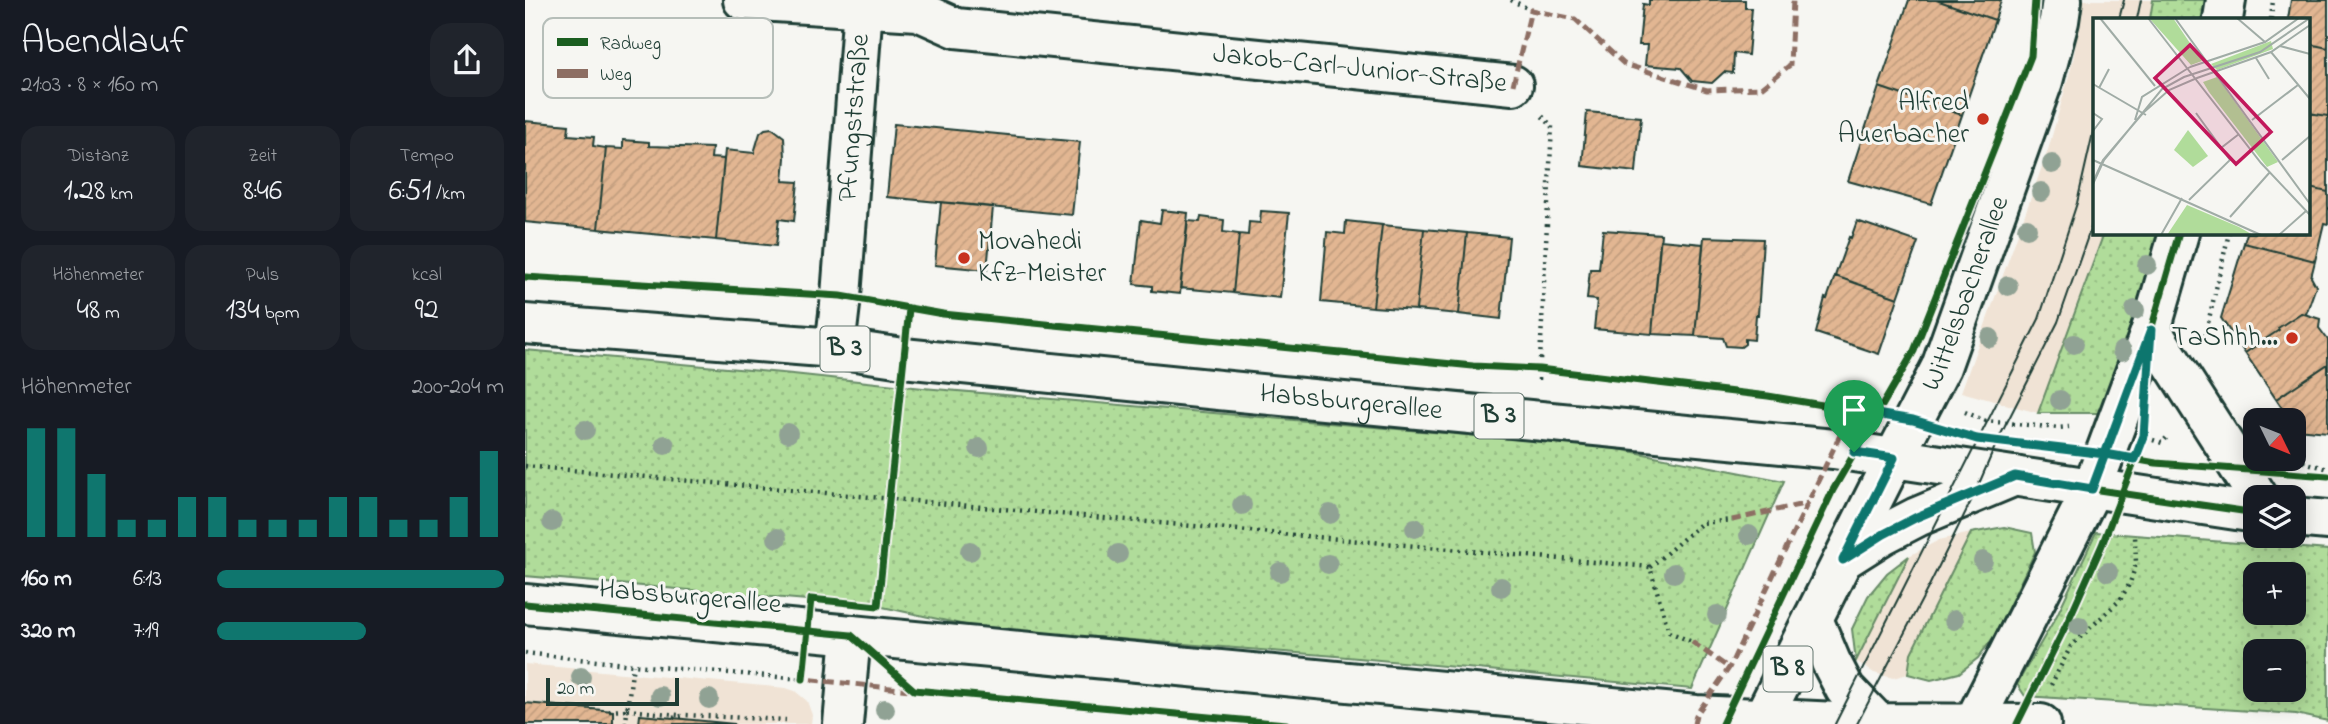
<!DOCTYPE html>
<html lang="de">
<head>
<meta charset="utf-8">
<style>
  body { margin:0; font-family:"Indie Flower",sans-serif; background:#20242c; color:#f1f3f6; height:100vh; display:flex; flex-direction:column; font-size:26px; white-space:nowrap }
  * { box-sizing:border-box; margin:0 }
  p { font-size:23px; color:#9ea1a6 }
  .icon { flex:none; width:38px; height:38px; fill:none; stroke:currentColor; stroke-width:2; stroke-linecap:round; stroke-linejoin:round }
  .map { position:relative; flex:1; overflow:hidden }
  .details { display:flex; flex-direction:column; background:#171b24; width:525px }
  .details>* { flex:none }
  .needle { width:46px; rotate:133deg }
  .fabs { position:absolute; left:1718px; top:408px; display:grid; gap:14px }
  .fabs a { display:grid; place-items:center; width:63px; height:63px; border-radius:14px; background:#171b24; box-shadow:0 4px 18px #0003; font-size:35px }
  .scale { position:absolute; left:21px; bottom:18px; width:133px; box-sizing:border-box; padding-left:7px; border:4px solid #1f3d34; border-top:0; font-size:19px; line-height:24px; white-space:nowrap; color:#1f3d34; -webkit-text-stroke:5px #f6f6f2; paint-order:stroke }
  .pin { position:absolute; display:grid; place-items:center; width:60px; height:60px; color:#fff; margin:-72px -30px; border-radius:50% 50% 50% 0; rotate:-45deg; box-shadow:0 0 7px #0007 }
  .pin .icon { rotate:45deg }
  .round { display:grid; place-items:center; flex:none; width:74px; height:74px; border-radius:21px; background:#20242c }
  .head { display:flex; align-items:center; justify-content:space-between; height:119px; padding:0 21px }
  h1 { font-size:38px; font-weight:600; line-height:52px }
  .figures { display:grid; grid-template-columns:repeat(3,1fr); gap:10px; height:119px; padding:7px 21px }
  .figures div { display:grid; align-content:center; border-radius:18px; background:#20242c; text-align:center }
  .figures b { font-size:30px; font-weight:600 }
  .figures small { font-size:19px; font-weight:400 }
  .figures p { font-size:19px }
  .chart { height:196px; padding:14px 21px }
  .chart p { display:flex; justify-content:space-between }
  .chart svg { width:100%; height:126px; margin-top:7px; stroke:#0f766e; stroke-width:6 }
  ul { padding:0 21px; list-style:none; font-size:23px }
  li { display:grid; grid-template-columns:112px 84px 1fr; align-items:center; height:52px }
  li i { height:18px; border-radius:9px; background:#0f766e }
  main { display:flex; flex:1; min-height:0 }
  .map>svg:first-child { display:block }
  .built { fill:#f0e3d5 }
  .grass { fill:url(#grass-dots); stroke:#688c67; stroke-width:2; fill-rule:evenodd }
  .building { fill:url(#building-hatch); stroke:#1f3d34; stroke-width:2 }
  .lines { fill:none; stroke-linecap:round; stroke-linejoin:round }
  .street-casing { stroke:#1f3d34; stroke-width:44 }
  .primary-casing { stroke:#1f3d34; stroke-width:44 }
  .path { stroke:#1f3d34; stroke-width:4.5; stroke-dasharray:2 5; stroke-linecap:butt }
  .street { stroke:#f6f6f2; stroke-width:38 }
  .primary { stroke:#f6f6f2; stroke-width:38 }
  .tram { stroke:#1f3d34; stroke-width:2 }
  .quiet { stroke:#8d6e63; stroke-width:5; stroke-dasharray:10 5; stroke-linecap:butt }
  .cycleway-casing { stroke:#f6f6f2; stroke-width:11 }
  .cycleway { stroke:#1b5e20; stroke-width:7 }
  .tree { fill:#90a294 }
  .route-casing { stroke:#fff; stroke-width:14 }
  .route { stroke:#0f766e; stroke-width:9 }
  .poi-dot { fill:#c8321e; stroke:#f6f6f2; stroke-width:2.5 }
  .labels { text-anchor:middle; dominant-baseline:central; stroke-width:6; stroke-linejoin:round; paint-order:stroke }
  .shield { fill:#f6f6f2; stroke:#60746d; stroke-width:2 }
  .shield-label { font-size:26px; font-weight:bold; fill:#1f3d34 }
  .street-label { font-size:28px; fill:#1f3d34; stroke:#f6f6f2 }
  .poi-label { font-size:28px; fill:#1f3d34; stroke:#f6f6f2; text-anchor:end }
  .inset-road { fill:none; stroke:#a0aca6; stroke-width:2 }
  .view { fill:#c2185b; fill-opacity:0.15; stroke:#c2185b; stroke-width:3.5 }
  .inset-edge { fill:none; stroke:#1f3d34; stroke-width:3.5 }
  .key { fill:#f6f6f2; stroke:#b6beb9; stroke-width:2 }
  .key-label { font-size:19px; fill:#1f3d34 }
</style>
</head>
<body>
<main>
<section class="details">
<div class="head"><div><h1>Abendlauf</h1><p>21:03 · 8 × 160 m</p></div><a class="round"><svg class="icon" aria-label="share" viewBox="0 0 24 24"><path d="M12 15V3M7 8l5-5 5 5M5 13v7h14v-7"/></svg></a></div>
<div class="figures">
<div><p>Distanz</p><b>1.28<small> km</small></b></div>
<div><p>Zeit</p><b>8:46</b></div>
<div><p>Tempo</p><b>6:51<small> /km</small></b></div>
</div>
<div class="figures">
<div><p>Höhenmeter</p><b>48<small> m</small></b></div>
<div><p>Puls</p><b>134<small> bpm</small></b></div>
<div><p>kcal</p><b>92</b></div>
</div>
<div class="chart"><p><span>Höhenmeter</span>200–204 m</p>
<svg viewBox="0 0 160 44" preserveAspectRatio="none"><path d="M5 44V6M15 44V6M25 44V22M35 44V38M45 44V38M55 44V30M65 44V30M75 44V38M85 44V38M95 44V38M105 44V30M115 44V30M125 44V38M135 44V38M145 44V30M155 44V14"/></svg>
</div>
<ul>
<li><b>160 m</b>6:13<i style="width:100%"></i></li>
<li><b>320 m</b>7:19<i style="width:52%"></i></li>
</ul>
</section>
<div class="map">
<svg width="1803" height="724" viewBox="0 0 1803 724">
  <defs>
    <pattern id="grass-dots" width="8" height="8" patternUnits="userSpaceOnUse" patternTransform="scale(1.75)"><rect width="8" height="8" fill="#b0dc9a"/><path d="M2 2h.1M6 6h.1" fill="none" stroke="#97be85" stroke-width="1.8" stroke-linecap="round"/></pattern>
    <pattern id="building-hatch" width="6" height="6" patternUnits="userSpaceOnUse" patternTransform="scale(1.75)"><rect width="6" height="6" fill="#e2b692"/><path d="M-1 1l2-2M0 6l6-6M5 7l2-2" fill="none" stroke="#c19d7e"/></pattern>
  </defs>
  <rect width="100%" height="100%" fill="#f6f6f2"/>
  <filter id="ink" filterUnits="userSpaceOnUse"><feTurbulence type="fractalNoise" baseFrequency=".0143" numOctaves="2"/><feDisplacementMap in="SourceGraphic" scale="14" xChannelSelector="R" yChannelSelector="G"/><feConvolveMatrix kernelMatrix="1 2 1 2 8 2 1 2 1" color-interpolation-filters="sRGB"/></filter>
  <g filter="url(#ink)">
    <path class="built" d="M1558,0H1628L1625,19H1570V233H1579L1513,413L1436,392L1523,150L1548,61Z
      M1446,533L1386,652L1383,674L1368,678L1349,673L1331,661L1384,556L1414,540Z
      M0,664L261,688L270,691L282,701L287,715L286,724H0Z"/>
    <path class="grass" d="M1628,0H1686L1682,19H1625Z
      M1579,233H1641L1588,413H1513Z
      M0,350L268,374L398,388L1083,447L1259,481L1167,689L811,656L454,628L353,606L0,576Z
      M1479,527L1507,533L1510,552L1470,635L1453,658L1434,673L1406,680L1383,674L1386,653L1446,533Z
      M1571,532L1803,550V721L1771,714L1500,696L1492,684L1532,615ZM1769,574V612H1731V574ZM1769,651V690H1731V651Z
      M1384,556L1331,661L1327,629L1343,596L1362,573Z"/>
    <path class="building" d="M1124,0H1220V8H1227L1223,55L1209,53L1208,73L1199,72L1187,83L1167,81L1156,68L1120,65L1122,45H1114L1118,4L1124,5Z
      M1384,0H1411L1470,20L1437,115L1354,87Z
      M1411,0H1476L1470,20Z
      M1766,0H1803V48L1784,44V19H1763Z
      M1784,44L1803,48V116L1784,113Z
      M1354,87L1437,115L1406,204L1323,181Z
      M1062,112L1116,117L1111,172L1057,166Z
      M1784,113L1803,116V192L1784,188Z
      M0,121L44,125L43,135L69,137L68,146L81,148L73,229L0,222Z
      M369,124L555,142L547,215L362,197Z
      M247,128L259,137L260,158L258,181L273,182L269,221L254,219L251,246L191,240L200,150L229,153L235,133L240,129Z
      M98,140L124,142V146L187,148L186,158L199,159L191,240L73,229L81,148L98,149Z
      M1784,188L1803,192V224L1799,223L1790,261L1719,243L1722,233H1784Z
      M416,202L468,207L462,270L410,265Z
      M637,210L663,213L655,294L627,291V286L609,284L616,220L635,223Z
      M736,211L764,213L755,298L708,293L714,234L723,235L724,222L735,223Z
      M676,217L699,220L698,232L714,234L708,293L655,288L663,221L675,222Z
      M821,221L857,225L848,307L796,302L802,232L820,234Z
      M1332,221L1393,242L1373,298L1310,276L1324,237L1326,238Z
      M857,225L899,229L891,310L848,307Z
      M899,229L942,233L934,314L891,310Z
      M1078,230L1136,234L1127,334L1069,329L1072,300L1062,299L1065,269H1074Z
      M942,233L984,237L976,319L934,314Z
      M1179,237L1238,239L1233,315H1231L1229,340L1220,339V344L1216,347L1201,346L1198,338L1170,336Z
      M1135,240L1178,244L1170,336L1127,334Z
      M1719,243L1790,261L1786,277L1791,286L1781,314L1776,313L1753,328L1754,330L1720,353L1696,318Z
      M1310,276L1373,298L1354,354L1291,333L1300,298L1302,299Z
      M1776,313L1795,319L1794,328L1803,340V364L1751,399L1720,353L1754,330L1753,328Z
      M1803,364V432L1771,429L1769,420H1765L1751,399Z
      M0,703L88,711V724H0Z
      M115,715L148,718L210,724H114Z"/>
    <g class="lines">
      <defs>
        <g id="street">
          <path id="s1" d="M218,0L393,11L431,28L988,85"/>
          <path d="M1698,19L1701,0"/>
          <path d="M1626,330L1733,497"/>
          <path id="s2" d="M310,348L316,296L338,7"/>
          <path id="s3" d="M1369,458L1416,367L1518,81L1534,21L1537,0"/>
          <path d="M1567,489L1626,330L1654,233"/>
          <path d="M318,724L326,635"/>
        </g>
        <g id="primary">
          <path id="s4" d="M0,324L310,348L378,358L694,390L1309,449L1731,513"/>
          <path d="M1769,517L1803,520"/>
          <path d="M1318,560L1359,534L1392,517L1490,476"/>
          <path d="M0,604L1171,715L1333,723L1516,724"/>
          <path d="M1288,619L1306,662L1320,689L1353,723"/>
          <path d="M1235,724L1369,458"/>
          <path d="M1448,724L1567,489"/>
        </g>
      </defs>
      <use href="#street" class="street-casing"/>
      <use href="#primary" class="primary-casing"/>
      <path class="path" d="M986,0L1006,10
        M1746,19L1748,0
        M1680,336L1704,233
        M1014,380L1027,126L1015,114
        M1332,408L1350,401
        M1440,412L1461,421L1533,428L1544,427
        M1628,440L1637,443L1643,436
        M1765,458L1803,469
        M0,466L1125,567L1144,632L1167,642
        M1125,567L1177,523L1207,520
        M0,653L108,665L278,679
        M1526,685L1546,646L1595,600L1605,583L1611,564L1610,535
        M84,711L102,710L108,665
        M148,718L161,715L261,720
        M101,724L102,710L154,715"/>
      <use href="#street" class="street"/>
      <use href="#primary" class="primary"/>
      <path class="tram" d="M1594,19L1599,0
        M1612,19L1616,0
        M1310,724L1514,319L1552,203L1570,124
        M1332,724L1404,586L1450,493L1472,442L1533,322L1570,216"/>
      <path class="quiet" d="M988,85L1006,10L1050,19L1099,64L1182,90L1236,88L1265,65L1268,0
        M1207,520L1283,503
        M1167,642L1204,668
        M279,672L278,679L386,690
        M1169,724L1171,715L1204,668L1327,410L1322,409"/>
      <defs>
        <path id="cycleway" d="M0,277L316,296L418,314L948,366L1014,369L1243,396L1388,420L1452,439L1580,454L1631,463L1803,476
          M1567,489L1731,513
          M0,604L326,635L389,690L761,724
          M278,679L286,599L353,606L384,309
          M1197,724L1308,490L1389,351L1506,56L1510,0
          M1492,724L1543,621L1577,545L1619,436L1626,330L1654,233"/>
      </defs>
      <use href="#cycleway" class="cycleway-casing"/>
      <use href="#cycleway" class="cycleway"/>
    </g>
    <g class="tree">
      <circle cx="1527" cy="164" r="10"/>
      <circle cx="1516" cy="192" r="10"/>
      <circle cx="1502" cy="228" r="10"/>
      <circle cx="1622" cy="265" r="10"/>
      <circle cx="1483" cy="286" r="10"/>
      <circle cx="1610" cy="310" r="10"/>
      <circle cx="1465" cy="338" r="10"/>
      <circle cx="1549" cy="344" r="10"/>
      <circle cx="1597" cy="351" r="10"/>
      <circle cx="1535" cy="400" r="10"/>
      <circle cx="60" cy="430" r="10"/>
      <circle cx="263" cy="433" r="10"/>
      <circle cx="140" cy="445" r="10"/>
      <circle cx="454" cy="448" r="10"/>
      <circle cx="717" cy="505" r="10"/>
      <circle cx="805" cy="514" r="10"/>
      <circle cx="27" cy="522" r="10"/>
      <circle cx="890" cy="528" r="10"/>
      <circle cx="1224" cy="535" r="10"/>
      <circle cx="252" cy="538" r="10"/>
      <circle cx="445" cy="551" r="10"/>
      <circle cx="593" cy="554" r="10"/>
      <circle cx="1458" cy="561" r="10"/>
      <circle cx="803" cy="564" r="10"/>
      <circle cx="755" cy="572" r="10"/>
      <circle cx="1583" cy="572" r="10"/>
      <circle cx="1149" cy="573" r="10"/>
      <circle cx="976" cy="587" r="10"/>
      <circle cx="1192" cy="615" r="10"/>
      <circle cx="1429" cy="620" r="10"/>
      <circle cx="1554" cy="626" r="10"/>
      <circle cx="56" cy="677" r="10"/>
      <circle cx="135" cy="696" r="10"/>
      <circle cx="184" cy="699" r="10"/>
      <circle cx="360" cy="709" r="10"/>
    </g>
  </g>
  <g class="lines" filter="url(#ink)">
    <defs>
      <path id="route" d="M1329,452L1369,458L1318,560L1359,534L1392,517L1490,476L1567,489L1626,330L1619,436L1610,459L1580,454L1452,439L1388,420L1351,414L1329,452"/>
    </defs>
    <use href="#route" class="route-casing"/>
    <use href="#route" class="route"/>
  </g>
  <g class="poi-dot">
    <circle cx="1458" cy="119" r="7"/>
    <circle cx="439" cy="258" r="7"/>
    <circle cx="1767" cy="338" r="7"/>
  </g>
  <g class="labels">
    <g class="shield">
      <rect x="295.5" y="326.5" width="49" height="45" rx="5"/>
      <rect x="949.5" y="393.5" width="49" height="45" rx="5"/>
      <rect x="1238.5" y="646.5" width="49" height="45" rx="5"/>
    </g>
    <g class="shield-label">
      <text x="320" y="349">B 3</text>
      <text x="974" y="416">B 3</text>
      <text x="1263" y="669">B 8</text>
    </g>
    <g class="street-label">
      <text stroke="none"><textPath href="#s1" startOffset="623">Jakob-Carl-Junior-Straße</textPath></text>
      <text stroke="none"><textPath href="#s2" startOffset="231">Pfungststraße</textPath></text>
      <text stroke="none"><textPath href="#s3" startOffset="180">Wittelsbacherallee</textPath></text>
      <text stroke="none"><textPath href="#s4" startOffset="830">Habsburgerallee</textPath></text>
      <text transform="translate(165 598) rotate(5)">Habsburgerallee</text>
    </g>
    <g class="poi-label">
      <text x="1444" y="103">Alfred<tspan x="1444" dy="32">Auerbacher</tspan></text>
      <text x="453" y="242" text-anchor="start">Movahedi<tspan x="453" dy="32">Kfz-Meister</tspan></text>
      <text x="1753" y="338">TaShhh...</text>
    </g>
  </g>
  <g transform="translate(1568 18)">
    <rect width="217" height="217" fill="#f6f6f2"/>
    <path d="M56,0H80L109,43L98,47ZM178,23L180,31L124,52L118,46ZM124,59L185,144L174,149L116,74L110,64ZM94,187L146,209L160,217H74Z" fill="#b0dc9a"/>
    <path d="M95,112L115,138L100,149L81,132Z" fill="#b0dc9a"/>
    <path class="inset-road" d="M7,0L62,68M55,0L168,145L217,197M82,0L217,186M144,0L172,24M187,28L217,36M178,34L217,81M163,40L176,61M97,49L172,24L206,0M104,60L178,34L217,7M0,66L53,97M6,70L16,51M0,95L9,101L0,113M42,102L49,79L97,49M159,102L205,67M128,130L146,116M0,142L168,217M189,142L217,118M0,164L10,142L50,95L76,72L104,60M0,166L11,142L69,71L91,59L167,34L217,0M96,182L137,142L103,95M137,199L177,154M68,217L89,180M186,217L213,193"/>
    <path class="view" d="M97,27L178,114L143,146L62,60Z"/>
    <rect width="217" height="217" class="inset-edge"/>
  </g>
  <rect x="18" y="18" width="230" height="80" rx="10" class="key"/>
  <rect x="32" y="38" width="31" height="8" fill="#1b5e20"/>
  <rect x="32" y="69" width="31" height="9" fill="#8d6e63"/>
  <g class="key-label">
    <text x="75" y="49">Radweg</text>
    <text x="75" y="80">Weg</text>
  </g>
</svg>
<div class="fabs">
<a><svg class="needle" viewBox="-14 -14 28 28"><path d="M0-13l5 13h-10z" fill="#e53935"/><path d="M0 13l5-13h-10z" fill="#9ea1a6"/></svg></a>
<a><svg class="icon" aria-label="layers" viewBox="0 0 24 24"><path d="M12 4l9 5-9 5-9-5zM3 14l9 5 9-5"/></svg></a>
<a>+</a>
<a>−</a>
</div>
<div class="scale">20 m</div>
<div class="pin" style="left:1329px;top:452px;background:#1e9e55"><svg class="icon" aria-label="arrive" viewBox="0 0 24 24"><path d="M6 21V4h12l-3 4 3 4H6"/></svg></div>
</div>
</main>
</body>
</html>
